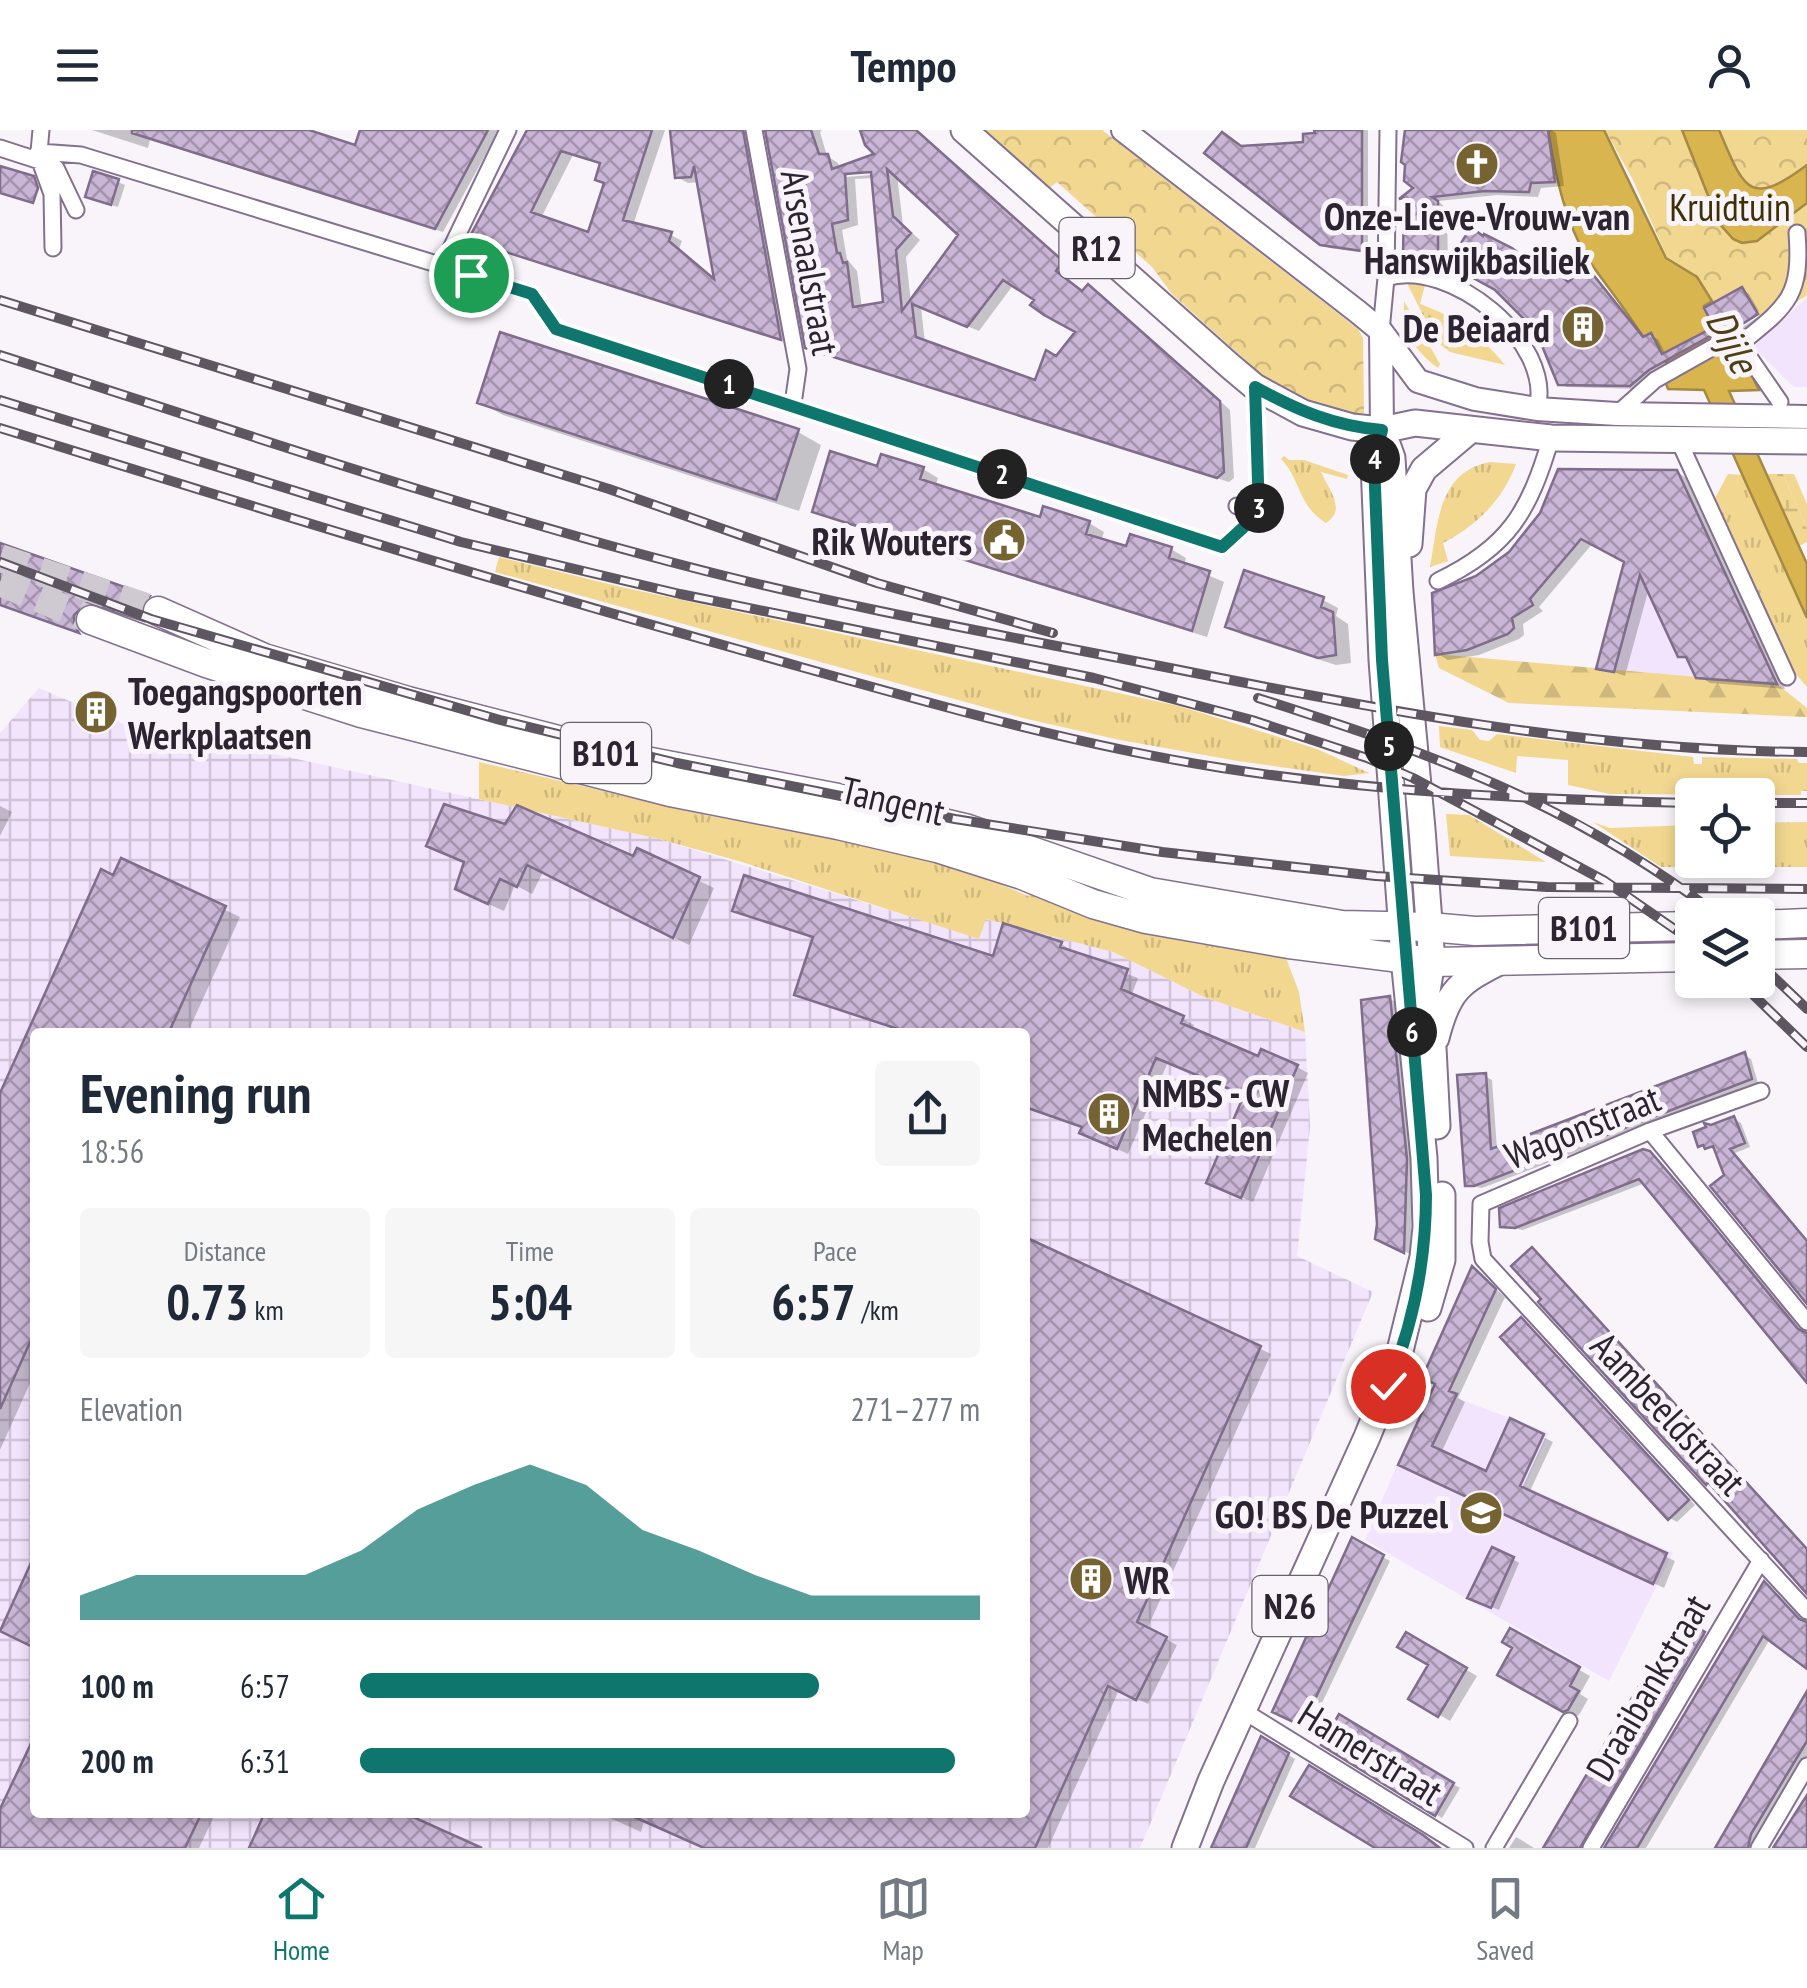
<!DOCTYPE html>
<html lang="en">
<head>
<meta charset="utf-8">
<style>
  body { margin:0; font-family:"PT Sans Narrow",sans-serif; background:#f6f6f7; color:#1f2937; height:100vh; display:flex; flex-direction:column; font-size:38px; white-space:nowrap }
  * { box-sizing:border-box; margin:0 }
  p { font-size:32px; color:#747a83 }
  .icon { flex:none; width:55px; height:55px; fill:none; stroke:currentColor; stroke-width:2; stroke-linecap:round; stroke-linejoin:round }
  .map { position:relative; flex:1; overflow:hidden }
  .details { position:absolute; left:30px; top:898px; width:1000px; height:790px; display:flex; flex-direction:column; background:#fff; border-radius:10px; box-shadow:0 5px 15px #0003 }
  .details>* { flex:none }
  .buttons { position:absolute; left:1675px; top:648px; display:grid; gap:20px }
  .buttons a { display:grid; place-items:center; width:100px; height:100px; border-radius:10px; background:#fff; box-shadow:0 5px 15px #0003; font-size:50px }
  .pin { position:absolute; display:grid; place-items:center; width:85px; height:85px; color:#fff; margin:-42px; border:5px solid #fff; border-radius:50%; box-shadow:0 2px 10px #0007 }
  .km { position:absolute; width:50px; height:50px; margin:-25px; border-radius:50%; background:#222; color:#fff; font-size:28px; line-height:50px; text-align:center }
  .round { display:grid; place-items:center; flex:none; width:105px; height:105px; border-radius:10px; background:#f6f6f7 }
  .head { display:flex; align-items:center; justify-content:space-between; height:170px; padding:0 50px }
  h1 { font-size:55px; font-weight:800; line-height:75px }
  .stats { display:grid; grid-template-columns:repeat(3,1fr); gap:15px; height:170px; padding:10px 50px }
  .stats div { display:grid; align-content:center; border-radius:10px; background:#f6f6f7; text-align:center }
  .stats b { font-size:50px; font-weight:800 }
  .stats small { font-size:28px; font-weight:400 }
  .stats p { font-size:28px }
  .chart { height:280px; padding:20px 50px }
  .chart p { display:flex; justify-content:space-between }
  .chart svg { width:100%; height:180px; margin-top:10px; fill:#0f766e; opacity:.7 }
  ul { padding:0 50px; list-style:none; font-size:32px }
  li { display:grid; grid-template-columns:160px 120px 1fr; align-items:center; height:75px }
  li i { height:25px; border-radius:12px; background:#0f766e }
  header { display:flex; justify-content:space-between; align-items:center; height:130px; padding:0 50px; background:#fff; font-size:45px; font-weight:800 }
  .menu { display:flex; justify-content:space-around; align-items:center; height:140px; border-top:2px solid #e0e1e3; background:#fff; font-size:28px; color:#747a83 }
  .menu a { display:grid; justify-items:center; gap:5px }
  .menu .active { color:#0f766e }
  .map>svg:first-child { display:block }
  .built { fill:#f2e4fc }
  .industrial { fill:url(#industrial-grid); fill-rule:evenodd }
  .grass { fill:url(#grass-tufts) }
  .forest { fill:url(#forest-firs) }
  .wetland { fill:url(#wetland-marsh) }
  .park { fill:url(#park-crowns) }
  .water { fill:#d8b54e; stroke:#a48a45; stroke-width:2.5 }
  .shadow { fill:#0003; fill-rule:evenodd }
  .building { fill:url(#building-cross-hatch); stroke:#7f6d8b; stroke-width:2.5; fill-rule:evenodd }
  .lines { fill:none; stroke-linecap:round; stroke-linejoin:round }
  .highway-tunnel { stroke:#cfcad2; stroke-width:28; stroke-dasharray:28 14; stroke-linecap:butt }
  .street-casing { stroke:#83718f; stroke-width:19 }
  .secondary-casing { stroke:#83718f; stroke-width:26 }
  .primary-casing { stroke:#83718f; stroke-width:29 }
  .highway-casing { stroke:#83718f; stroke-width:31 }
  .street { stroke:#fff; stroke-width:15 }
  .secondary { stroke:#fff; stroke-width:22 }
  .primary { stroke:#fff; stroke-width:25 }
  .highway { stroke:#fff; stroke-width:28 }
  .rail-casing { stroke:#5e5762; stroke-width:10 }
  .rail { stroke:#f8f4fa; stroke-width:6; stroke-dasharray:19; stroke-linecap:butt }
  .route-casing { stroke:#fff; stroke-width:20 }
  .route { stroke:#0f766e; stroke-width:12 }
  .labels { text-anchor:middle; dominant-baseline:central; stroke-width:10; stroke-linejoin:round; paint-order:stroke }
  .shield { fill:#f8f4fa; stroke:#69626d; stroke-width:2.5 }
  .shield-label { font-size:35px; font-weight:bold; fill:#2c2431 }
  .park-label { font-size:38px; fill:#3e3002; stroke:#f8f4fa }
  .poi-label { font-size:38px; font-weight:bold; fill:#2c2431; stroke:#f8f4fa; text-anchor:end }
  .street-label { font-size:38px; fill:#2c2431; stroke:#f8f4fa }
  .water-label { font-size:40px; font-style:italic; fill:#4e4015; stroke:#f8f4fa }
</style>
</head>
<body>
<header><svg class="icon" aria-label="menu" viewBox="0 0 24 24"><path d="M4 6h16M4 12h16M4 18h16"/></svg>Tempo<svg class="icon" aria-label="person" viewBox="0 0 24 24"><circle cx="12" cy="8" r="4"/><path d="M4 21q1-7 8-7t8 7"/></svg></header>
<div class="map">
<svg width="1807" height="1718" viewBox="0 0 1807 1718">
  <defs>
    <pattern id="industrial-grid" width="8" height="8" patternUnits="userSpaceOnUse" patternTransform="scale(2.5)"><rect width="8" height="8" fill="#f2e4fc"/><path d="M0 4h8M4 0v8" fill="none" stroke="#d0c3d8"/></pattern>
    <pattern id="grass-tufts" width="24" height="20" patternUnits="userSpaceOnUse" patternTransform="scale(2.5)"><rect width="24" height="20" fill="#f1d790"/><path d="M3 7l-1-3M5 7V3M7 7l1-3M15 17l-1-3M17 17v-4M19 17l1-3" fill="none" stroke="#cfb87d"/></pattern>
    <pattern id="forest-firs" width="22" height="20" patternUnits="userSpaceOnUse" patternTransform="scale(2.5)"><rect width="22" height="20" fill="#f1d790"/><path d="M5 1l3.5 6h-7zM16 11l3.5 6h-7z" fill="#cfb87d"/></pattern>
    <pattern id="wetland-marsh" width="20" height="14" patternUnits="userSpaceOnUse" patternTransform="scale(2.5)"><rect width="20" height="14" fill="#f1d790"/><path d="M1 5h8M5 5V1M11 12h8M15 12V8" fill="none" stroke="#cfb87d"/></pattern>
    <pattern id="park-crowns" width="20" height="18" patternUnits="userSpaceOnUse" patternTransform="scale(2.5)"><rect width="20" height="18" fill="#f1d790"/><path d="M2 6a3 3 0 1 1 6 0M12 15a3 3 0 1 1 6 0" fill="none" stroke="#cfb87d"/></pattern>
    <pattern id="building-cross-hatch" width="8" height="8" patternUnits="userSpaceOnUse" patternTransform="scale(2.5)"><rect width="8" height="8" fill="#c9b5d5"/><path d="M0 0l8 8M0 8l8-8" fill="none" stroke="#a393ad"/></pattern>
  </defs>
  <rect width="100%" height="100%" fill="#f8f4fa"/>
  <path class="built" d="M1807,168V257H1794L1752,216Z
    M1688,363L1777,554L1614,542L1657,379Z
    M1430,1258L1549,1303L1525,1356L1673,1423L1609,1551L1365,1410Z"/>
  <path class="industrial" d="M39,558L182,619L210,617L265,622L659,709L979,808L985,789L1113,822L1204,867L1305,902L1310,996L1297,1126L1373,1162L1140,1718H0V603ZM35,902H1025V1682H35Z"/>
  <path class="grass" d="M1407,153L1425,155L1420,174C1459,189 1478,202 1505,235L1450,222L1436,211Z
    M1404,171L1440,234L1438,238C1414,221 1402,200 1404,171Z
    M1284,326L1289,330H1304L1348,345L1347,349L1321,342C1329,360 1347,380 1326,393C1297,375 1301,349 1281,329Z
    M1490,332L1516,334C1503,370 1476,396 1443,413L1448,431L1430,437C1438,393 1438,342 1490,332Z
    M1728,344L1742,345L1807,488V557L1795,543L1715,368Z
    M1783,344H1794L1807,374V399Z
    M499,427L621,457L1179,576L1317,619L1369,643L1344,646L1238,631L1120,610L1027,589L495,442Z
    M1439,596L1472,600L1480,610L1489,611L1497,604L1693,627L1694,634H1702V627L1797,629L1799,633H1807V661H1801V665L1610,664L1568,655V630L1517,626L1516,643L1440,617Z
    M479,632L710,686L883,715L881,721C932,725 981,745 1028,766L1032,761L1029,739L1188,761V806L1193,813L1286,828L1299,862L1305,902L1204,867L1113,822L986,789L979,809L742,732L659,709L479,669Z
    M1446,684L1469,685L1546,732L1450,726Z
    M1593,692L1610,698L1692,695V730H1758V693L1807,692V737H1661Z"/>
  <path class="forest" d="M1435,524L1777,554L1807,578V587L1509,573L1439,538Z"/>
  <path class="wetland" d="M1766,344H1783L1807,399V412L1799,416Z"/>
  <path class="park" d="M981,0H1102L1358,199L1363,208L1364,283L1356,288L1305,271L1262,245L1172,164L1152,137L1057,52L1048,59Z
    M1605,0H1807V165C1793,176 1776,179 1759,186L1742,157L1713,173L1697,146L1667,127L1633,50Z"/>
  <path class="water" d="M1548,0H1604L1666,128L1697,147L1712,171L1704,176L1714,198L1724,193L1729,201L1720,206L1725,218L1747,236L1759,260L1729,261L1807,434V488L1704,260L1668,259L1665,251L1673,245L1651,203L1643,207C1627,181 1609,159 1592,135C1566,98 1555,44 1548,0Z
    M1682,0H1719C1744,58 1748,79 1807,35V73L1757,111L1742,113L1733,109L1719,93Z"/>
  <path class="shadow" d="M92,0H303L357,18L363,0H499L443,102L150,10L148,18Z
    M530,0H665L633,95L671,105L682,111L679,119L717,151L700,52L688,53L677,47L673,0H756L791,213L471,109ZM573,25L602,34L606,54L590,105L541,88Z
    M768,0H822L820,2L827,26L838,33L840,39L879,25L859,0H917L1072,139L1065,149L1083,163L1089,157L1100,163L1230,280L1234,348L1229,352L819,222L808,216ZM883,39V44L846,47L851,41ZM897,45L962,105L911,173L906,127L920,110L903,95ZM874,48L886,174L862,178L857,141L847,129L842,100L858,95L855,49ZM1014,154L1078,201L1036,253L925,213L921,177L979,201Z
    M1315,0H1368V123L1329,118L1321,113L1242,18L1306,15L1315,6Z
    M1408,0H1551L1556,3L1564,56L1541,58L1538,67L1497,65L1438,71L1447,79L1448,137L1416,132L1406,126L1407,70L1404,68L1418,57Z
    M118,52L125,55L118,77L95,70Z
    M1587,140L1594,144L1646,208L1651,206L1658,209L1666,225L1717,198L1742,160L1749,164L1759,181L1732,199L1724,200L1726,204L1638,259L1567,257L1560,253L1540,141L1570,154Z
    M1761,185L1763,189L1742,202L1738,200Z
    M480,272L798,302L821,315L799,381L503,285Z
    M879,339H923L938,348L935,357L1042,390L1089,393L1104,402L1101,411L1127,419H1171L1186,428L1184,435L1224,452L1207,507L830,389L815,381Z
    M1677,342L1688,349L1785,559L1710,553L1698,546L1691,531L1680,525L1649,458L1625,546L1599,537L1627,431L1593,413L1539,477L1543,481L1523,494L1524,505L1519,509L1479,525L1448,530L1438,524L1477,448Z
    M0,416L149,468L143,476L145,490L91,473L76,486L78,500L0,473Z
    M1323,470L1338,478L1336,486L1348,494L1351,533L1336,535L1243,505L1228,496Z
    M0,676L12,682L0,706Z
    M506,697L635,730L638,721L714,758L689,815L543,742L532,764L515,755L504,781L473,767Z
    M122,731L240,787L188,902H35V1242L0,1320V969Z
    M735,780L994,830L1061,814L1071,820V823L1138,848L1131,867L1183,889L1194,895L1192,900L1259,929L1297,937L1308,943L1253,1072L1220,1058L1246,965L1168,932L1128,1024L1093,1008L1084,998L1025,974V902H906L808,870L797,864L815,809Z
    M1390,869L1397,873L1414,1034L1410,1124L1377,1108Z
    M1744,925L1751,929L1758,953L1482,1058L1467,1055L1485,946L1492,950L1497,1019Z
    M1734,989L1741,993L1750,1017L1735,1023L1807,1110V1170L1727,1046L1717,1020L1700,1015Z
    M1649,1023L1657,1028L1807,1205V1250L1645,1053L1523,1100L1502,1096Z
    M1025,1110L1271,1224L1147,1499L1177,1515L1148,1574L1119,1560L1048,1718H706L644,1691L641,1702L597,1682H1025Z
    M1532,1120L1807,1418V1463L1544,1169Z
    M1473,1139L1505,1167L1458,1268L1465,1272L1441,1323L1517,1369L1545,1308L1553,1312L1529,1363L1675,1431L1664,1458L1412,1340Z
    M1522,1190L1695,1375L1677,1392L1670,1388Z
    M1353,1411L1390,1431L1310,1598L1275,1581Z
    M1513,1429L1519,1433L1499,1480L1477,1471Z
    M1765,1455L1807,1493V1535L1770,1509L1646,1718H1609Z
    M1681,1491L1711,1508L1584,1718H1546Z
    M1511,1501L1590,1546L1580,1564L1588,1569L1579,1585L1576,1586L1501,1544L1516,1517Z
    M1407,1505L1477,1546L1450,1591L1411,1568L1431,1534Z
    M1807,1565V1626L1756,1718H1718Z
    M1340,1587L1460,1658L1442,1688L1324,1615Z
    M1262,1609L1295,1629L1255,1718H1214Z
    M35,1610V1682H216L199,1718H0V1685Z
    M1516,1707L1523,1711L1534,1718H1509Z"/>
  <path class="building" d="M132,0H309L355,15L360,0H488L435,99L132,3Z
    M527,0H652L623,90L672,102L669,111L714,149L694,36L691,47L675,48L670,0H743L781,210L468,110ZM561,21L600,33L595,50L604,53L588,102L531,82Z
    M765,0H811L819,24H828L832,39L874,24L865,15L860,0H916L1063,131L1056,141L1082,161L1088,154L1220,271L1224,342L1217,348L805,218ZM887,39L958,105L902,181L896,120L911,103L893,86ZM871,42L883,172L853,177L847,132L843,133L840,123H837L832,94L848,90L845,44ZM1003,150L1034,170L1030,175L1044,185L1075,202L1056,226L1046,220L1035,250L916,207L912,174L967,197Z
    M1314,0H1362V121L1320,115L1204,23L1222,2L1241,16L1303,12V4L1315,3Z
    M1405,0H1548L1555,52L1531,53L1529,62L1485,61L1432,67L1438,71V133L1403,127L1404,68L1399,69L1413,58L1404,51L1405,35L1401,32Z
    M0,36L34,46L38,58L33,73L0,63Z
    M93,41L119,49L111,75L85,67Z
    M1471,97L1483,106L1484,104L1512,118L1539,139L1546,133L1568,152L1587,137L1643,207L1651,203L1662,224L1714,197L1704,178L1742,157L1758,184L1733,200L1728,199L1725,192L1719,196L1721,200L1649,240L1630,256L1558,255L1538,206L1523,188L1495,160L1448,134Z
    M500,202L799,299L776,370L477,273Z
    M830,321L877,336L881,324L924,337L920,349L1040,387L1043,376L1090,391L1086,404L1126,416L1130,404L1172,417L1169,428L1210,441L1192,501L812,382Z
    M1558,339L1677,340L1777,554L1696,548L1686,527H1678L1640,445L1614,542L1596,539L1624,432L1581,409L1530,469L1533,475L1512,488L1514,498L1508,504L1467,520L1435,525L1432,463L1476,446L1509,422L1540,383Z
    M0,413L150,466L142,475L144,491L87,473L74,485V494L79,503L0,475Z
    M1244,440L1324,467L1321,477L1333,482L1336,525L1318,528L1225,497Z
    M444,674L505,694L517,675L633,726L637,718L700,747L673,808L527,735L517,757L500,749L488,774L455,759L464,732L426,716Z
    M121,728L226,776L169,902H35V1201L0,1279V963L101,739L113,745Z
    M744,745L993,826L1003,793L1062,812L1060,817L1128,839L1121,859L1184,886L1181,893L1258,926L1261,919L1298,935L1241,1068L1206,1053L1244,965L1156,928L1117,1019L1079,1003L1082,997L1025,977V902H907L794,865L813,807L732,781Z
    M1390,866L1407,1029L1404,1123L1375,1109L1377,1094L1361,870Z
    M1745,922L1752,949L1474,1056H1465L1457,945L1486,943L1491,1019Z
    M1734,986L1745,1013L1730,1019L1807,1111V1174L1710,1056L1724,1045L1713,1016L1705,1019L1703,1015L1698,1017L1693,1002L1706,997L1704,993L1711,995Z
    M1643,1019L1650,1021L1692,1070L1798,1199L1807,1203V1253L1639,1049L1515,1098L1500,1097L1499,1078Z
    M1025,1107L1261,1216L1137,1492L1167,1507L1136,1570L1108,1556L1035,1718H704L623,1682H1025Z
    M1532,1117L1807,1419V1464L1708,1352L1706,1355L1538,1172L1541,1169L1511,1136Z
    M1472,1136L1496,1159L1449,1261L1457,1264L1432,1316L1486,1341L1510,1288L1544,1304L1520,1356L1667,1423L1653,1454L1398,1335L1435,1254L1422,1248Z
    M1521,1187L1689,1370L1668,1390L1500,1207Z
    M1352,1407L1384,1425L1302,1596L1272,1582Z
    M1492,1417L1514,1427L1491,1478L1467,1468Z
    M35,1424V1518L0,1501Z
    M1764,1451L1799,1489L1807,1492V1539L1763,1506L1637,1718H1604Z
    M1680,1487L1705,1502L1580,1718H1543Z
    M1510,1498L1580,1537L1570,1556L1579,1561L1568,1580L1563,1582L1497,1545L1512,1518L1502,1512Z
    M1406,1502L1467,1538L1438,1587L1408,1569L1428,1535L1397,1517Z
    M1807,1561V1611L1751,1704L1748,1718H1715Z
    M1339,1584L1454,1653L1435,1686L1321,1615Z
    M35,1605V1682H202L185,1718H0V1679Z
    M1261,1606L1289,1623L1246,1718H1211Z
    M1309,1635L1423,1705L1440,1718H1375L1290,1666Z
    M1807,1665V1718H1772H1773Z
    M265,1682H402L482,1718H249Z"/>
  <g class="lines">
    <path class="highway-tunnel" d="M0,428L158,481
      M0,452L91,490"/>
    <defs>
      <path id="street" d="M754,0L798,239L793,274
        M0,18L40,31L52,64L53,118
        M38,22L56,38L76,80
        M39,22L81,25L505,155L532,164L556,199L1222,417L1259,383
        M39,22L41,0
        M442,137L508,0
        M1386,148C1449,127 1555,212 1537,279
        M1381,201L1386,148L1388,0
        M1740,214C1787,176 1802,167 1797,103
        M1740,214L1780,272
        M1255,257L1259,383
        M1618,283L1655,250L1726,210L1740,214
        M1679,311L1787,547
        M1237,376L1259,383
        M1438,451C1509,417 1529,382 1551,308
        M1761,961L1650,1001L1481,1074L1480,1112L1483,1129L1807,1481
        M1650,1001L1807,1192
        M1242,1580L1465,1718
        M1494,1718L1569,1591
        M1591,1718L1761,1430
        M1759,1718L1807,1636"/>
      <path id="secondary" d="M1123,0L1358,182L1381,201L1418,251L1475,269L1537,279L1617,284L1807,287
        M1381,201L1382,300"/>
      <path id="primary" d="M964,0L1230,236L1255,257L1303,283L1352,297L1382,300L1415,293L1551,308L1807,311
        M1382,300L1392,328L1400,462L1422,699L1432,832L1425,872L1433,918L1437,996
        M1409,414L1413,359L1424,339L1469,301
        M1436,908C1448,860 1459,852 1503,830
        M1428,1178L1442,1130V1065
        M1185,1718L1211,1651L1367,1307L1397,1233L1423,1127L1426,1097L1424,1028L1404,828L1382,530L1374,333L1382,300"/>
      <path id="highway" d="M158,481L264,528L408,571L620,626L838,668L965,698L1150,762L1342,795L1429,797L1475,801L1692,796
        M91,490L206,533L361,583L670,662L838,695L937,718L1022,745L1093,774L1146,789L1289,814L1432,832L1692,827
        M1758,795L1807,793
        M1758,825L1807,824"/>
    </defs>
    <use href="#street" class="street-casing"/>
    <use href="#secondary" class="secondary-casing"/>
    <use href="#primary" class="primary-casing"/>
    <use href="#highway" class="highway-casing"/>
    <use href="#street" class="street"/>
    <use href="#secondary" class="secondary"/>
    <use href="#primary" class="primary"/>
    <use href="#highway" class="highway"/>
    <defs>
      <path id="rail" d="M0,170L609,359L877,453L1053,503
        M0,225C228,298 455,376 686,436C846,478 1009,506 1170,538C1380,580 1592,621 1807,622
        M0,270L461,412L680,464L1094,548L1252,590L1367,628L1413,648L1605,751L1692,811
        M0,298C245,374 490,450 737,519C898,564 1057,612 1222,638C1377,662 1535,670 1692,673
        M0,432L151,489L500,590L677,633L955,689L1162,722L1376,746L1547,757L1807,759
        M1258,568C1431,623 1571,673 1718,785
        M1758,673H1807
        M1758,832L1807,879
        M1738,850L1807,917"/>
    </defs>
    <use href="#rail" class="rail-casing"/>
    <use href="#rail" class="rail"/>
  </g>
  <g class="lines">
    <defs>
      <path id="route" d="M471,145L532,164L556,199L1222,417L1259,383L1255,257C1297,280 1334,296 1382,300L1374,333L1382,530L1426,1065C1426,1131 1413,1195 1388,1256"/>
    </defs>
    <use href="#route" class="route-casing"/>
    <use href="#route" class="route"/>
  </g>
  <defs>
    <symbol id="church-disc" viewBox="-11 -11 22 22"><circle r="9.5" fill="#756331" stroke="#f8f4fa"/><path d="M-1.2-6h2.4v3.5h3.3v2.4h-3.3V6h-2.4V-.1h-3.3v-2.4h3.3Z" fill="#fff"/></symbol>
    <symbol id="building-disc" viewBox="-11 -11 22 22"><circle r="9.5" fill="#756331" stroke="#f8f4fa"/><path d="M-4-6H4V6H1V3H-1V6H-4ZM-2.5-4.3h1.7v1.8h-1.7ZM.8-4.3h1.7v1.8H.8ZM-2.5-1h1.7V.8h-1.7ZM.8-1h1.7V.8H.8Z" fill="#fff"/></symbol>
    <symbol id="civic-disc" viewBox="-11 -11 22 22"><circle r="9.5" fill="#756331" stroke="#f8f4fa"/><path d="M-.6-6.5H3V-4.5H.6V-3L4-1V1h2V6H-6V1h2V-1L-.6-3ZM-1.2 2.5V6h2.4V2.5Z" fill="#fff"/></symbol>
    <symbol id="school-disc" viewBox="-11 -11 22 22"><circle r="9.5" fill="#756331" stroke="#f8f4fa"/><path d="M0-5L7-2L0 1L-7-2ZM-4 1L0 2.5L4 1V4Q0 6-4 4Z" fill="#fff"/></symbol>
  </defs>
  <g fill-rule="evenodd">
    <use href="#church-disc" x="1452" y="9" width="50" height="50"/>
    <use href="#building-disc" x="1558" y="172" width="50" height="50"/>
    <use href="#civic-disc" x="979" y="385" width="50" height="50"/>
    <use href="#building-disc" x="71" y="557" width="50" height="50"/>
    <use href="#building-disc" x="1084" y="959" width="50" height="50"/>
    <use href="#school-disc" x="1456" y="1358" width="50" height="50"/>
    <use href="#building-disc" x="1066" y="1424" width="50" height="50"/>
  </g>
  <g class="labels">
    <g class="shield">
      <rect x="1059.5" y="88" width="75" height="60" rx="8"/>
      <rect x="561" y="593" width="90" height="60" rx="8"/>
      <rect x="1539" y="768" width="90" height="60" rx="8"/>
      <rect x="1252.5" y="1446" width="75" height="60" rx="8"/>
    </g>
    <g class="shield-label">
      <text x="1097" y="118">R12</text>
      <text x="606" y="623">B101</text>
      <text x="1584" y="798">B101</text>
      <text x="1290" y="1476">N26</text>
    </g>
    <g class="park-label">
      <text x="1730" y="76">Kruidtuin</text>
    </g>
    <g class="poi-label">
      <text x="1477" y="85" text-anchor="middle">Onze-Lieve-Vrouw-van<tspan x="1477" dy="44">Hanswijkbasiliek</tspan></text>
      <text x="1550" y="197">De Beiaard</text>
      <text x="972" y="410">Rik Wouters</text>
      <text x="128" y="560" text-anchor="start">Toegangspoorten<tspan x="128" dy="44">Werkplaatsen</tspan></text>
      <text x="1142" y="962" text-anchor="start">NMBS - CW<tspan x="1142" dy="44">Mechelen</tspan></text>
      <text x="1448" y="1383">GO! BS De Puzzel</text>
      <text x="1124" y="1449" text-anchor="start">WR</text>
    </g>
    <g class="street-label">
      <text transform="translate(811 132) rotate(80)">Arsenaalstraat</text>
      <text transform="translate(893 670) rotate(13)">Tangent</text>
      <text transform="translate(1582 996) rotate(-22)">Wagonstraat</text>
      <text transform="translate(1669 1283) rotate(47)">Aambeeldstraat</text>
      <text transform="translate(1647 1557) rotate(-60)">Draaibankstraat</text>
      <text transform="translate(1371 1622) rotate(32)">Hamerstraat</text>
    </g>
    <g class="water-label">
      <text transform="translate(1733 211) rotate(63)">Dijle</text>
    </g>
  </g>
</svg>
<div class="buttons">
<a><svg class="icon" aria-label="locate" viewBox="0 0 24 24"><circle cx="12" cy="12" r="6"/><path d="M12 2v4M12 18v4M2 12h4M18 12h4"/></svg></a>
<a><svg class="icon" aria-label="layers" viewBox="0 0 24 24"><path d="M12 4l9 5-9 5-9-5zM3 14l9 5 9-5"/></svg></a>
</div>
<div class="pin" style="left:471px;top:145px;background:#1e9e55"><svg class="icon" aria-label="arrive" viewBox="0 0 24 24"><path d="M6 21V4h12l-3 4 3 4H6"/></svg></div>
<div class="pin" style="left:1388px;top:1256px;background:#d93025"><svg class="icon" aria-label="check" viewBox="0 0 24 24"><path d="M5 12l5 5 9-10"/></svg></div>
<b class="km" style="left:729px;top:254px">1</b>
<b class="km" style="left:1002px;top:344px">2</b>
<b class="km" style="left:1259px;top:378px">3</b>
<b class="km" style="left:1375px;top:329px">4</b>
<b class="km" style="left:1389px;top:616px">5</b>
<b class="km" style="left:1412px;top:902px">6</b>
<section class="details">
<div class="head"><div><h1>Evening run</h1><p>18:56</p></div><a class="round"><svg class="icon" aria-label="share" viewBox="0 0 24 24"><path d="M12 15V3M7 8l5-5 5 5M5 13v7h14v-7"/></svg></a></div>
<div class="stats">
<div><p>Distance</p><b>0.73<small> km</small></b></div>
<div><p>Time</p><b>5:04</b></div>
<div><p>Pace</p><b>6:57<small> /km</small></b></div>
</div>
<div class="chart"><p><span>Elevation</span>271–277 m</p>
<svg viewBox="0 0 160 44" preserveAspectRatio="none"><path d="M0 44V38L10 33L20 33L30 33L40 33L50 27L60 17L70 11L80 6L90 11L100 22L110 27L120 33L130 38L140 38L150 38L160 38V44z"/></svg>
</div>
<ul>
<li><b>100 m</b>6:57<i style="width:74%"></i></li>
<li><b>200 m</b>6:31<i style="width:96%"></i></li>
</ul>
</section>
</div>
<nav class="menu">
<a class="active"><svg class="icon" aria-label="home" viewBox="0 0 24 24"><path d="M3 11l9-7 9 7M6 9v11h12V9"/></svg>Home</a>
<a><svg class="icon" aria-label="map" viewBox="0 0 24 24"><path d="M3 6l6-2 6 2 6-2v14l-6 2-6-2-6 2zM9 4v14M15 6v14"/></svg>Map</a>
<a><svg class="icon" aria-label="saved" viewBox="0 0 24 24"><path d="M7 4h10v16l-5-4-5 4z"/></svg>Saved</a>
</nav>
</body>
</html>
